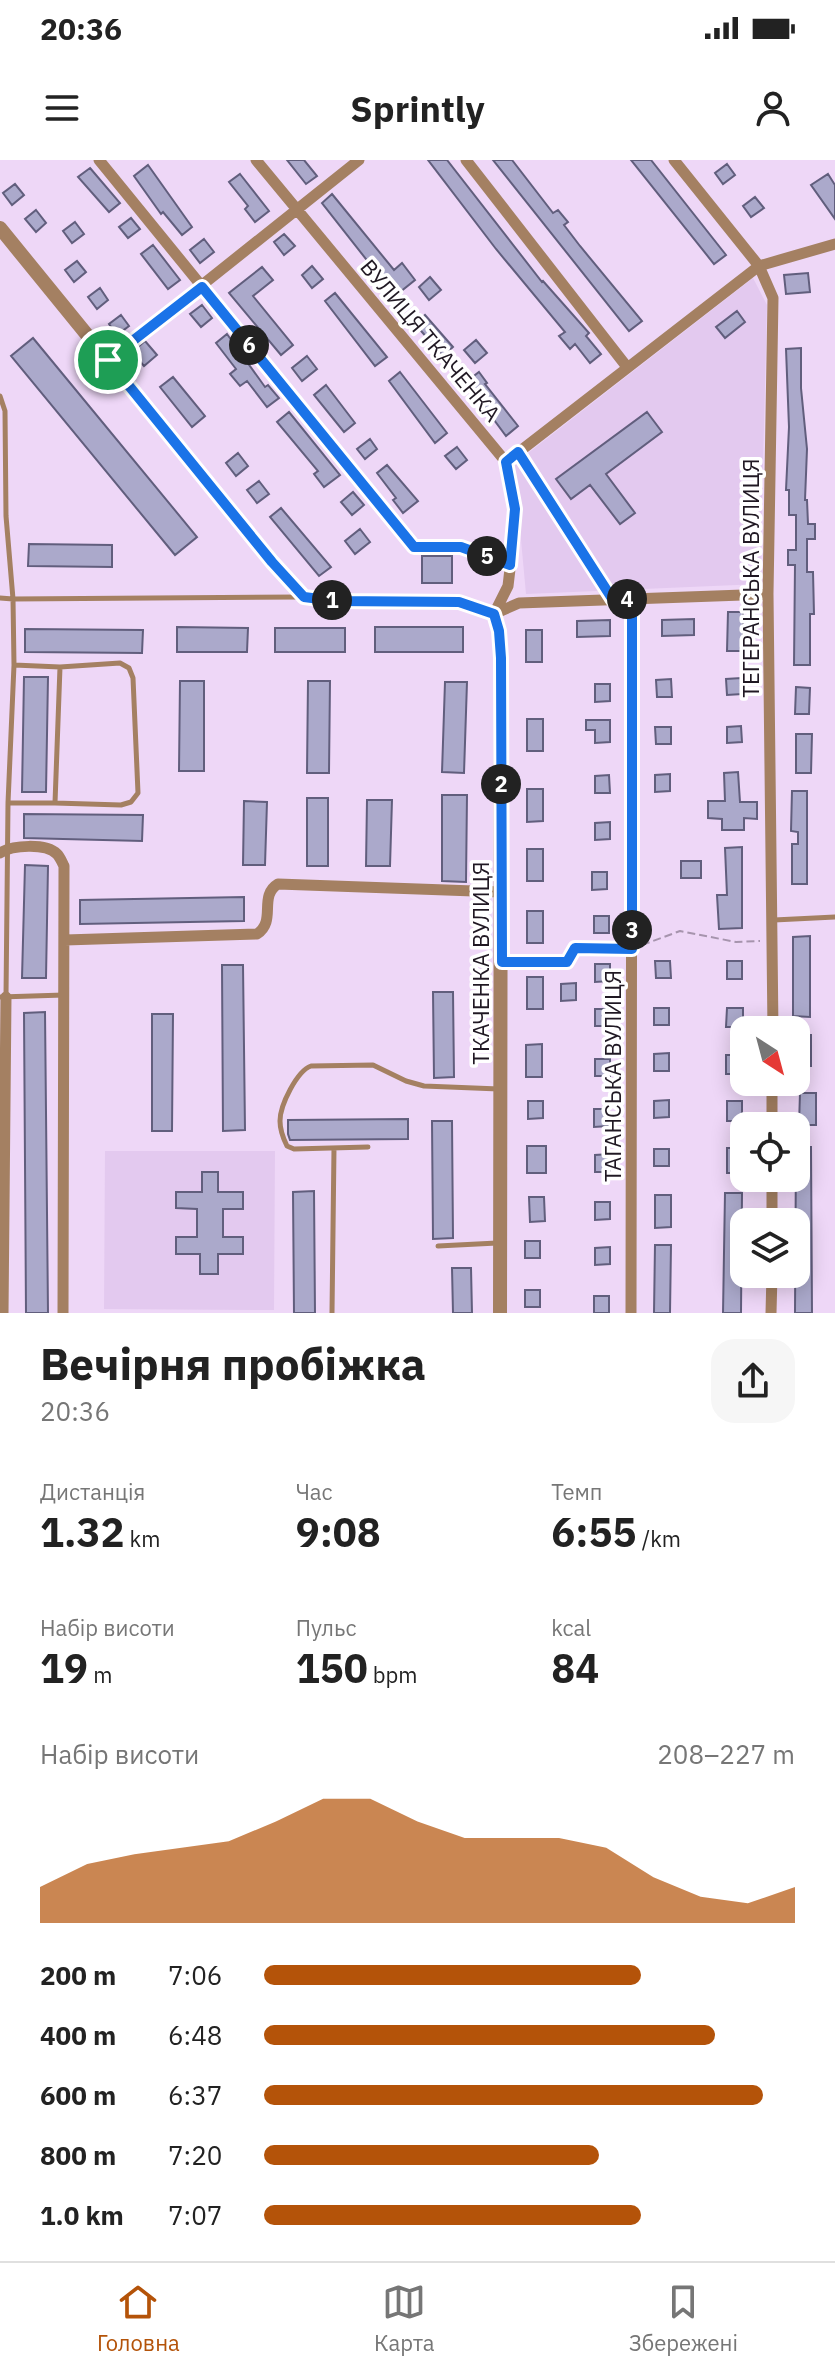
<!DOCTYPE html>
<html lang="uk">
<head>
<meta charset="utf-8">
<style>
  body { margin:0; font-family:"IBM Plex Sans",sans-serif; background:#f6f6f6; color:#222; height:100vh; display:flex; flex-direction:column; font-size:30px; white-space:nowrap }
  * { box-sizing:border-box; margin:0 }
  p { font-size:26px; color:#767676 }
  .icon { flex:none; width:44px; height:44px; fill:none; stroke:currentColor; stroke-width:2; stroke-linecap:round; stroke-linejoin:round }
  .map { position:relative; height:1153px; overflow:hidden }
  .panel { display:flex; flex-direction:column; background:#fff; flex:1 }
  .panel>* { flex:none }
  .needle { width:52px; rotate:144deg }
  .fabs { position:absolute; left:730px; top:856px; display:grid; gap:16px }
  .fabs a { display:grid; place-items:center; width:80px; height:80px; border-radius:16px; background:#fff; box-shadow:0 4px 20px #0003; font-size:40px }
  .pin { position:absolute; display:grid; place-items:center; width:68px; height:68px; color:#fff; margin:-34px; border:4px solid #fff; border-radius:50%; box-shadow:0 2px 8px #0007 }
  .km { position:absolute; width:40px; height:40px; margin:-20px; border-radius:50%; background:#222; color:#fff; font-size:22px; line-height:40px; text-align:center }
  .round { display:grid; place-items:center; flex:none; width:84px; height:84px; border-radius:24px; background:#f6f6f6 }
  .headline { display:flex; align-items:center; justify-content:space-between; height:136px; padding:0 40px }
  h1 { font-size:44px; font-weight:700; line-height:60px }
  .figures { display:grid; grid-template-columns:repeat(3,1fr); gap:12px; height:136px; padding:8px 40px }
  .figures div { display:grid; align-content:center }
  .figures b { font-size:40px; font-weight:700 }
  .figures small { font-size:22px; font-weight:400 }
  .figures p { font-size:22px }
  .chart { height:224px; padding:16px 40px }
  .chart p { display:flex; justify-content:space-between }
  .chart svg { width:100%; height:144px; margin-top:8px; fill:#b45309; opacity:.7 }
  ul { padding:0 40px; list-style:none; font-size:26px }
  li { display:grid; grid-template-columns:128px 96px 1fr; align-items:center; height:60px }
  li i { height:20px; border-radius:10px; background:#b45309 }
  .status { display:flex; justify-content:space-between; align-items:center; height:56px; padding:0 40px; background:#fff; direction:ltr }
  .status svg { height:22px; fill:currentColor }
  header { display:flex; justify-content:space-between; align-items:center; height:104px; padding:0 40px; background:#fff; font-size:36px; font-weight:700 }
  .menu { display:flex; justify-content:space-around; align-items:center; height:112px; border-top:2px solid #e0e0e0; background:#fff; font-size:22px; color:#767676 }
  .menu a { display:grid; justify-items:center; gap:4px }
  .menu .selected { color:#b45309 }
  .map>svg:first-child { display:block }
  .built { fill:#e3c9ef }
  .building { fill:#aba9cb; stroke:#615e7d; stroke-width:2 }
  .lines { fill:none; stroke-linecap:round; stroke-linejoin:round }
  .path { stroke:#a694ad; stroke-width:2; stroke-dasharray:8 4; stroke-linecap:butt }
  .service { stroke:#a48062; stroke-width:5 }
  .minor { stroke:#a48062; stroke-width:11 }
  .tertiary { stroke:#a48062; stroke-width:14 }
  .route-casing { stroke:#fff; stroke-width:16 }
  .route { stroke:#1a73e8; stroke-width:10 }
  .labels { text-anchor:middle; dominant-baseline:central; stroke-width:7; stroke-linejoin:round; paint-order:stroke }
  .street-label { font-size:22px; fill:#201823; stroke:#fff }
</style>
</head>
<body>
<div class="status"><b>20:36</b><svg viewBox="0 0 49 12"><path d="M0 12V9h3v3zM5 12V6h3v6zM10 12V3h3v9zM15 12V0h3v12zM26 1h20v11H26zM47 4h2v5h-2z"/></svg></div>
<header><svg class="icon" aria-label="menu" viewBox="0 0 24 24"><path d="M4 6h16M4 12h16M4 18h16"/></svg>Sprintly<svg class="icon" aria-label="person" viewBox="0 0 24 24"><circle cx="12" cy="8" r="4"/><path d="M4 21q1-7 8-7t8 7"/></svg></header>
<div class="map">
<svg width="835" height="1153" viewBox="0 0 835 1153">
  <rect width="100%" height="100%" fill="#eed7f7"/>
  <path class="built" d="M753,118L767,145L760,424L526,434L514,304Z
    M105,991H275L274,1150L104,1149Z"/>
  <path class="building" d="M287,0H304L317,16L306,24Z
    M428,0H447L542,122L543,121L589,173L586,176L601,194L590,203L575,184L570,189L559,176L565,172L496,89Z
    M493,0H512L553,53L558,50L568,62L564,65L580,86L642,161L629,171Z
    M631,0H651L726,95L714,104Z
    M727,4L735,15L723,24L715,13Z
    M148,5L192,67L182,75L163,52L161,54L134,16Z
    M90,8L120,43L109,52L78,17Z
    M240,14L269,51L255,62L245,49L248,46L229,22Z
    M828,14L835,25V59L811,25Z
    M15,24L24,35L12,45L3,33Z
    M332,34L394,110L402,103L415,120L395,136L322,43Z
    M755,37L764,48L751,57L743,46Z
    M36,50L46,63L36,72L25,59Z
    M131,58L140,69L128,78L119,67Z
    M75,62L84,74L72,83L63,71Z
    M284,74L295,86L284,95L274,82Z
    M204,79L214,92L200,103L190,90Z
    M153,85L180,120L168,129L141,94Z
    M77,101L86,112L74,122L65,110Z
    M312,106L323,119L312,128L302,115Z
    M262,107L273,120L253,136L293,185L281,195L229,133Z
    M808,113L810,132L786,134L784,115Z
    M430,117L441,130L429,140L419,127Z
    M100,128L108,140L97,149L88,137Z
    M335,133L387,197L375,206L325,141Z
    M202,145L212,158L201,167L190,154Z
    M737,151L745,162L725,178L716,167Z
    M121,155L129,166L117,175L109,164Z
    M425,155L453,187L443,196L415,164Z
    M227,174L265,227L268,225L279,238L267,247L247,221L240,226L230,214L236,209L216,183Z
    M33,178L197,377L175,395L11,196Z
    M476,180L487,193L475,203L464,190Z
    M145,181L157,195L144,206L132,192Z
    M801,188V228L807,289L805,340H807L808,364H815V379H807V412H813L814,454H810V505H794L795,405H788V390H796V355H789V330H786L789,267L786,189Z
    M307,196L317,209L302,221L292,208Z
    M400,212L447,273L435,283L389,221Z
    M479,212L487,223L485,224L518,266L506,276L466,222Z
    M173,217L205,256L192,267L160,227Z
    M326,225L355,263L344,272L314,235Z
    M289,252L340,315L324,327L314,314L318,311L277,262Z
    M647,252L662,272L606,314L635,353L620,364L590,325L571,339L556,319Z
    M370,279L377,289L365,299L357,289Z
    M457,287L467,300L456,309L445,296Z
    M238,293L248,306L236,316L226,303Z
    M387,305L418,341L403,353L393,340L396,338L377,313Z
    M259,321L269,334L257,343L247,330Z
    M353,332L364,345L352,355L341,342Z
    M281,348L331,407L319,416L270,357Z
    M360,369L370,382L355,394L345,381Z
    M29,384L112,385V407L28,406Z
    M422,396H452V423H422Z
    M728,452H743V491H727Z
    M694,459V475L662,476V460Z
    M610,460V476L577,477V461Z
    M177,467L248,468L247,492H177Z
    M375,467H463V492H375Z
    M275,468H345V492H275Z
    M25,469L143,470L142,493L25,492Z
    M526,470H542V502H526Z
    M24,517H48L46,632H22Z
    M741,518L742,534L727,535L726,519Z
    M671,519L672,537H657L656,520Z
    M180,521H204V611H179Z
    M308,521H330L329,613H307Z
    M445,522H467L464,613L442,612Z
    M595,524H610V541L595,542Z
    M796,527L810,528L809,554H795Z
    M527,559H543V591H527Z
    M586,560H610V582L595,583V570H586Z
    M741,566L742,582L727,583V567Z
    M655,567H671V584H656Z
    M796,574H812L811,613H796Z
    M738,612L740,642H757V659L744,658V670H722V659L708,658V641H725L724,613Z
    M670,614V631L655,632V615Z
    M609,615L610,633H595V616Z
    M527,629H543V661L527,662Z
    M792,631H807V724H792V684H798V672L791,671Z
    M442,635H467L466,722L442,721Z
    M307,638H328V706H307Z
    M367,640H392L390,706H366Z
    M244,641L267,642L265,705H243Z
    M24,654L143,655L142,681L24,678Z
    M610,662V679L595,680V663Z
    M742,687V768L719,769L717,735H727L725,688Z
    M527,689H543V721H527Z
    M681,701H701V718H681Z
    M25,705L48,706L46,818H22Z
    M592,712H607V729L592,730Z
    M244,737V761L80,764V740Z
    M527,751H543V783H527Z
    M594,756H609V773H594Z
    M810,776V857L793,856V777Z
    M655,801H670L671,818H656Z
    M727,801H742V819H727Z
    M595,804H610V821L595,822Z
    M222,805H243L245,970L223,971Z
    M527,817H543V849H527Z
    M576,823V840L561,841V824Z
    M433,832H453L454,917L434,918Z
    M654,848H669V865H654Z
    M727,848H743V867H726Z
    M595,849H610V866H595Z
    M45,852L48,1153H26L24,853Z
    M152,854H173L172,971H152Z
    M796,875H811V906H796Z
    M542,884V917H526V885Z
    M669,893V911H654V894Z
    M726,895H742V914H726Z
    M595,899H610V916H595Z
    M800,933H816V965H799Z
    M669,940V957L654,958V941Z
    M528,941H543V958L528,959Z
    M727,941H742V961H727Z
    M594,949H609V966L594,967Z
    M408,959V979L290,980L288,974V960Z
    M432,961H452L453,1078L433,1079Z
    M527,986H546V1013H527Z
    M796,987H811L812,1153H795Z
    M727,988H742V1013H727Z
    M654,989H669V1006H654Z
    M610,994V1012H595V995Z
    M202,1012H218V1032H243V1049H223V1077H243V1094H218V1114H200V1094H176V1077H197V1049L176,1048V1032H202Z
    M314,1031L315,1153H294L293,1032Z
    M725,1033H742L741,1153H723Z
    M655,1035H671V1067L655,1068Z
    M529,1037H544L545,1061L530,1062Z
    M595,1042H610V1059L595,1060Z
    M525,1081H540V1098H525Z
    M655,1085H671L670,1153H654Z
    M610,1087V1104L595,1105V1088Z
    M452,1108H471L472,1153H453Z
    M525,1130H540V1147H525Z
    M594,1136H609V1153H594Z"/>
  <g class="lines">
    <path class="path" d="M642,785L680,771L736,782L760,781
      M515,802H567L575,788L620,789"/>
    <path class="service" d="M0,236L5,251L6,356L13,439L300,437
      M518,293L612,439
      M0,438L13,439L14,505L8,643
      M55,643L121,645L131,642L138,633L133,518L129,508L120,503L60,507
      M774,760L835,757
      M6,836L8,643H55L60,507L14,505
      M0,837L64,835
      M368,987L294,989L287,986C283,978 280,969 280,961C280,945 297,911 311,906L373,905L406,921L424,926L499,929
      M438,1086L497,1083
      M332,1153L334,988"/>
    <path class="minor" d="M99,0L414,387H461L510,405
      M256,0L506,302L515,349L514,375L508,426L494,454
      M466,0L627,207
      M674,0L759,106L773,138L768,434L773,870
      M108,200L359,0
      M506,302L759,106L835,84
      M494,454L519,443L768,434
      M0,693C12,685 46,683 57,694C60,697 62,702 64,706L63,1153
      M65,780L257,774C277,761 258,736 278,724L502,732
      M772,966V922
      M772,1062V1018
      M3,1153L6,837
      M631,1153L632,439
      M771,1153L772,1114"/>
    <path class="tertiary" d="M0,68L272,402L304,437L335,441L459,442L494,454L499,471L501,498L500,1153"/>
  </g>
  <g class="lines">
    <defs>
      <path id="route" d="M202,127L414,387H461L510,405L515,349L506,302L518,292L613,440L632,439V789L575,788L567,802H502L501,498L499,471L494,454L459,442L335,441L304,437L272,402L108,200Z"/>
    </defs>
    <use href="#route" class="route-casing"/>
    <use href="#route" class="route"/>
  </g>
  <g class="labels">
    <g class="street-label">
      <text transform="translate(431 180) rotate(50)">ВУЛИЦЯ ТКАЧЕНКА</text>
      <text transform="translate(750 418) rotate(-90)">ТЕГЕРАНСЬКА ВУЛИЦЯ</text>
      <text transform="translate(480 803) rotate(-90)">ТКАЧЕНКА ВУЛИЦЯ</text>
      <text transform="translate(612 916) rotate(-90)">ТАГАНСЬКА ВУЛИЦЯ</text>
    </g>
  </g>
</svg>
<div class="fabs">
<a><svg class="needle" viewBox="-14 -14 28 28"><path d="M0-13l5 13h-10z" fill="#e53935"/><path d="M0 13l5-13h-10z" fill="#767676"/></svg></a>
<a><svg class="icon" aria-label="locate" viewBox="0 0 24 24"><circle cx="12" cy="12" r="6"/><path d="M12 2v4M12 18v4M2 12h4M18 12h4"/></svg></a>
<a><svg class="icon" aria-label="layers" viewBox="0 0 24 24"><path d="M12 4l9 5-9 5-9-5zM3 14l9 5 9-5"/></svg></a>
</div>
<div class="pin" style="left:108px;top:200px;background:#1e9e55"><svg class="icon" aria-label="arrive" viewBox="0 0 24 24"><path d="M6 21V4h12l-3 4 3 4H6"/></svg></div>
<b class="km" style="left:332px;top:440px">1</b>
<b class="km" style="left:501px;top:624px">2</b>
<b class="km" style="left:632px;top:770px">3</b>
<b class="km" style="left:627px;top:439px">4</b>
<b class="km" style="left:487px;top:396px">5</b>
<b class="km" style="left:249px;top:185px">6</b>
</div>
<section class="panel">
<div class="headline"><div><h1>Вечірня пробіжка</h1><p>20:36</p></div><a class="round"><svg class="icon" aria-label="share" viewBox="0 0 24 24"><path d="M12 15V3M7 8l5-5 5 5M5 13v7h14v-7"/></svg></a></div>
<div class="figures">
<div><p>Дистанція</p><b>1.32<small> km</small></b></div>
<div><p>Час</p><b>9:08</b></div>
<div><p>Темп</p><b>6:55<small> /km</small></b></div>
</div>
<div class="figures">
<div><p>Набір висоти</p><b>19<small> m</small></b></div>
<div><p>Пульс</p><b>150<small> bpm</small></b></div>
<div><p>kcal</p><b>84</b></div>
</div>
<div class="chart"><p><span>Набір висоти</span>208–227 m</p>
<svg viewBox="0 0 160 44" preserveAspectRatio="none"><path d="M0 44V33L10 26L20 23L30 21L40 19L50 13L60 6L70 6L80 13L90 18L100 18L110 18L120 21L130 30L140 36L150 38L160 33V44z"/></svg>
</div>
<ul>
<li><b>200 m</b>7:06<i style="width:71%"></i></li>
<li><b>400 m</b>6:48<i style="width:85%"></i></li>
<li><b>600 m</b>6:37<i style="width:94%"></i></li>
<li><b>800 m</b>7:20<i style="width:63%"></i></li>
<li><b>1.0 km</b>7:07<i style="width:71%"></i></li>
</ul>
</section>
<nav class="menu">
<a class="selected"><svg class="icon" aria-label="home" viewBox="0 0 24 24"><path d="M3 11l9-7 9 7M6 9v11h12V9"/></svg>Головна</a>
<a><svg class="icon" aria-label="map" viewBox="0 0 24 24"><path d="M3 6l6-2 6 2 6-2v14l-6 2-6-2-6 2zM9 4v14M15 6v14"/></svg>Карта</a>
<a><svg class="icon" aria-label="saved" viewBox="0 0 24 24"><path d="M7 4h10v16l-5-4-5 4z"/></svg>Збережені</a>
</nav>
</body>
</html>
